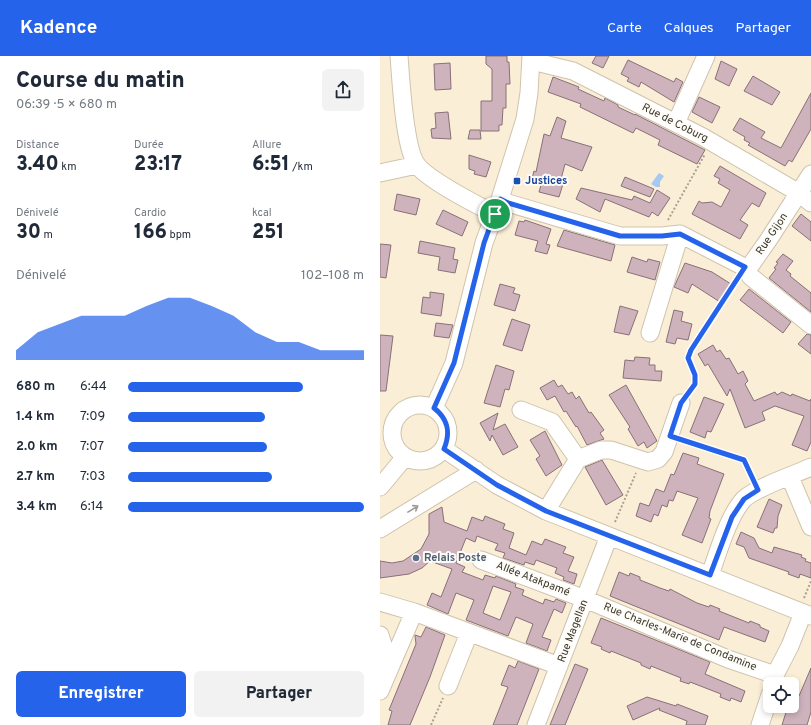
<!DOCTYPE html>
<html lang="fr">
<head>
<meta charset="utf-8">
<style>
  body { margin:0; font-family:Overpass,sans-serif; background:#f2f2f3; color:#1f2937; height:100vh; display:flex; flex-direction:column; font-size:15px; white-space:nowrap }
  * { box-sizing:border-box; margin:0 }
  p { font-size:13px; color:#747a83 }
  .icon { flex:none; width:22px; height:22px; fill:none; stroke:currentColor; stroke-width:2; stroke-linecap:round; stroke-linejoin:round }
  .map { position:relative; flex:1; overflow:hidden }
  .sheet { display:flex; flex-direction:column; background:#fff; width:380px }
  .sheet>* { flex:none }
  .controls { position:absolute; left:383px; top:621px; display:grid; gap:8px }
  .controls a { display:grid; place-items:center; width:36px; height:36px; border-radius:6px; background:#fff; box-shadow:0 2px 6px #0003; font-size:20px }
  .pin { position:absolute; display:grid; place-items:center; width:34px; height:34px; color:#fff; margin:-17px; border:2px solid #fff; border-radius:50%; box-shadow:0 1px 4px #0007 }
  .round { display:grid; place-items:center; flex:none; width:42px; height:42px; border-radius:6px; background:#f2f2f3 }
  .head { display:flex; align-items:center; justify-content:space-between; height:68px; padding:0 16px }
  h1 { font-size:22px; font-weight:800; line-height:30px }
  .figures { display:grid; grid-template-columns:repeat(3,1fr); gap:6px; height:68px; padding:4px 16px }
  .figures div { display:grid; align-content:center }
  .figures b { font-size:20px; font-weight:800 }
  .figures small { font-size:11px; font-weight:400 }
  .figures p { font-size:11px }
  .chart { height:112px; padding:8px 16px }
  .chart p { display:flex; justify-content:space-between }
  .chart svg { width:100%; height:72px; margin-top:4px; fill:#2563eb; opacity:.7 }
  .primary-button { display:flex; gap:8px; margin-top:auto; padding:8px 16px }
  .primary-button a { flex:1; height:46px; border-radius:6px; background:#2563eb; color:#fff; font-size:16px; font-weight:800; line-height:46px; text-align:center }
  .primary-button a+a { background:#f2f2f3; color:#1f2937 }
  ul { padding:0 16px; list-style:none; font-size:13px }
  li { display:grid; grid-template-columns:64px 48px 1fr; align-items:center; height:30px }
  li i { height:10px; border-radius:5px; background:#2563eb }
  header { display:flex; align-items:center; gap:24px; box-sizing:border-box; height:56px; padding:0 20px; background:#2563eb; color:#fff }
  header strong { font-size:19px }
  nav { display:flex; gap:22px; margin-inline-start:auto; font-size:14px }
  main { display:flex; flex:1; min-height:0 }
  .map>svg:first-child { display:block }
  .water { fill:#a6c9f1 }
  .building { fill:#ceb3bd; stroke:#897079; fill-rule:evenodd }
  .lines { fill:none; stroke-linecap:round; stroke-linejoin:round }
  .minor-casing { stroke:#cfc3ac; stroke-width:19 }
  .path { stroke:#aaa18f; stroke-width:2; stroke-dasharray:2 2; stroke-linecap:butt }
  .minor { stroke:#fff; stroke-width:17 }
  .oneway { stroke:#9d9b96 }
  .route-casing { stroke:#fff; stroke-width:8 }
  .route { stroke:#2563eb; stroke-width:5 }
  .transit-dot { fill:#1a4fb4; stroke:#fefcf7; stroke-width:1.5 }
  .service-dot { fill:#5c6f8a; stroke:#fefcf7; stroke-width:1.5 }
  .labels { text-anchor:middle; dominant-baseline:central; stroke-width:4; stroke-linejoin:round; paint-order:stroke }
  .street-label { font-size:11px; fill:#3b372d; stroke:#fefcf7 }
  .transit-label { font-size:11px; font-weight:bold; fill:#164399; stroke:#fefcf7; text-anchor:start }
  .service-label { font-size:11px; font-weight:bold; fill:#4e5e75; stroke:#fefcf7; text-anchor:start }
</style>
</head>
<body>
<header>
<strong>Kadence</strong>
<nav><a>Carte</a><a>Calques</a><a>Partager</a></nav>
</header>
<main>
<section class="sheet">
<div class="head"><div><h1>Course du matin</h1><p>06:39 · 5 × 680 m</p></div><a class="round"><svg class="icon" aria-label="share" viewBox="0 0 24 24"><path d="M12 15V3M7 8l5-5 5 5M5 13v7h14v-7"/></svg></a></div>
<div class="figures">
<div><p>Distance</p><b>3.40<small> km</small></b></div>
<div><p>Durée</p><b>23:17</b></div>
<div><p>Allure</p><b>6:51<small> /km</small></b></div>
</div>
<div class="figures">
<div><p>Dénivelé</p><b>30<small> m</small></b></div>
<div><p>Cardio</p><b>166<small> bpm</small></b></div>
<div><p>kcal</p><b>251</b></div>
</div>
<div class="chart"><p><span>Dénivelé</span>102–108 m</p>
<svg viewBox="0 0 160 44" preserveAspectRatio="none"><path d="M0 44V38L10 27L20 22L30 17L40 17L50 17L60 11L70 6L80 6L90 11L100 17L110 27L120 33L130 33L140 38L150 38L160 38V44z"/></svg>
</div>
<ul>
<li><b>680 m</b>6:44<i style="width:74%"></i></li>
<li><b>1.4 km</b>7:09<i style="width:58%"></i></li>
<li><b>2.0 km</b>7:07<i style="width:59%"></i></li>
<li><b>2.7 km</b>7:03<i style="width:61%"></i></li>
<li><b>3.4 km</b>6:14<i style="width:100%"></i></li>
</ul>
<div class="primary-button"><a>Enregistrer</a><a>Partager</a></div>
</section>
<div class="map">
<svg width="431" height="669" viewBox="0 0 431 669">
  <rect width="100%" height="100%" fill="#faeed6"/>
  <path class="water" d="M279,117L284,120L280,126V131H276L271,128Z"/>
  <path class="building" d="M106,0H127V6H129L130,28H126V52H123L122,69H119V75H101V45H112V13L106,8Z
    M216,0H229L223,12L212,7Z
    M248,4L294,26L296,22L303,26L294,46L261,26L259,31L247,25L249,22L241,18Z
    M341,5L357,13L349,30L335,23Z
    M70,7L71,33L55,34L54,8Z
    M373,20L400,36L392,49L364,35Z
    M173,21L199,31L198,33L224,45L225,42L238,49V51L255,59V58L325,94L317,108L278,89L280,84L256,72L253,77L200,51L201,48L168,36Z
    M431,37V73L412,106L409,104L405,110L368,89L370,87L364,84L365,81L353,74L360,62L385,76L381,82L401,92Z
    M319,41L340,51L332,67L312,56Z
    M68,56L71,83L52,82L51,73L56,72L55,57Z
    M177,61L186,65L181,82L212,91L202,115L185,108L180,127L183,128L179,141L159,136L161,129L151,126L154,115L156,116L164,78L170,80Z
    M90,74H100L101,83H88Z
    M89,99L111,106L106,121L94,118L95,115L89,113Z
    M340,110L386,137L379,151L372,147L360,164L368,169L360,183L312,158L319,145L322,147L332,146L341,151L350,134L338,127L340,123L334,120Z
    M245,121L274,133L270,141L241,130Z
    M201,132L252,144L254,140L270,147L277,134L290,142L278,160L272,156L269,161L225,143L220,156L196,143Z
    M17,138L40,143L36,159L14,154Z
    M63,154L88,166L82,180L56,168Z
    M421,158L431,166V185L412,170Z
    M145,164L171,173L166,188L170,189L167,198L155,195L158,185L135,179L139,165L144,166Z
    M184,174L235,189L231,205L177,190Z
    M40,185L75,192L73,203L78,204L75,217L58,214L60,201L38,197Z
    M0,188L11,189L6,222L0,221Z
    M403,198L413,205L406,214L411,218L410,220L431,237V256L389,222L396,213L394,212L398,207L396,206Z
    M252,201L267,206L268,203L280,206L275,224L247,216Z
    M305,207L332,216L351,228L340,246L312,228L308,237L294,231Z
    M120,228L135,232L133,237L140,239L135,255L114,249Z
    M369,233L411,266L403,277L360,244Z
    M50,236L64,238L61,260L41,257L43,241L50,242Z
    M240,250L258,255L249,279L234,276Z
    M294,254L303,256L301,265L312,268L308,284L297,282L295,288L286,286Z
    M132,263L150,269L142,295L123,289Z
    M56,267L73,269L69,282L54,280Z
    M427,278L431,279V298L418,288Z
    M0,279L13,280L6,335H0Z
    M333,289L337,296L340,294L346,303L349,302L358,318L363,315L368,325L365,328L374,345L395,336L397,339L402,336L411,340L412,338L430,345L431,343V386L427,395L412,389L424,360L395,350L382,356L385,364L365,372L350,333L347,340L328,308L325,310L318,298Z
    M255,301L270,302L269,309H275V315H282L281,325L243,322L245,304L254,305Z
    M116,309L134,315L129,334L125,333L120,351L104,347Z
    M174,324L178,331L182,329L188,338L192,336L196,343L199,340L209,357L211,356L224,374L220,377L224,383L207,389L197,370L196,371L186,355L184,356L175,340L167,344L160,332Z
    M246,329L277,385L267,392L264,386L258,390L248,373L250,371L229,339Z
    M324,341L344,348L331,376L327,375L325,382L310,376Z
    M118,357L113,374L125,368L138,391L123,399L112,379L110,385L100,367Z
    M165,375L182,409L166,420L156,403L160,400L150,384Z
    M303,397L319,402L317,408L344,418L330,455L329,462L331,463L322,487L302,479L318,442L297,435L293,445L289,444L287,451L282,449L278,460L274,458L271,466L256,460L260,447L269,450L276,433L284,436L291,418L294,419Z
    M222,404L243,439L226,449L205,411Z
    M389,443L402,449L398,460L397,472H395L393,477L377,471Z
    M62,451L64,466L87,475L92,461L103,465L105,460L125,468L123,473L134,477L129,492L146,499L152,485L162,489L165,483L186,491L183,497L194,501L188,515L197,518L194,528L183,524L184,521L175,517L177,512L156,504L154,509L145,506L144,509L123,502L125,497L115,494L118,488L97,480L95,486L86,482L76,507L85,511L82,516L103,524L105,519L115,522L116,520L136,528L135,531L144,534L142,539L163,548L165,543L174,546L176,543L186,547L182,557L174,553L162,581L171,584L167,595L146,587L153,568L136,561L128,580L86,564L94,544L76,537L68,558L47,549L52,537L61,541L72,513L50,505L42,512L29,518L0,522V505L12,507L23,505L41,493L49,478V458ZM113,530L131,536L120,564L103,557Z
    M361,476L374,482L379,492L392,497L394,491L422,499L421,501L426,503L425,505L431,507V522L420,518L419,522L408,518L409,516L369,502L364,491L356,488Z
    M239,516L249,520L250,517L260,521V524L280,532L289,535L290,533L317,547L329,551L330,549L340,553L339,555L369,567L370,565L380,569V571L389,575L385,586L344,571L339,584L230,540Z
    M221,562L330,606L325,618L365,635L361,646L351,642L350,645L340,641L341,638L310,626L309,628L300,625L301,622L271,610L270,613L261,609V607L231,595L230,597L221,593L222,591L211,587Z
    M46,571L65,579L50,621L30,669H8L12,655L9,654L36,588L35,580V579L41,581Z
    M138,605L159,613L137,669H113L128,631L121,629L129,609L135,612Z
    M195,608L208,613L185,669H170Z
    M431,612V656L427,669H402L408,650H413L417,639L419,640Z
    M267,641L296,650L297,648L328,660L325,669H306L307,665L279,654L280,652L253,664L247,650Z"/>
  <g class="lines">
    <defs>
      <path id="minor" d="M19,0C21,23 24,92 37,109C47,123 97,149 115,158
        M151,6L160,7L193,15L323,81L419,137L431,147
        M296,67L326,0
        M0,117L37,109
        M120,143L128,147L240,180H282L300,178L368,213L389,183L431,118
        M368,213L370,220L431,269
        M270,277L300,178
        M12 377a28 28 0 1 1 56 0a28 28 0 1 1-56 0Z
        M54,352L74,307L104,187L120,143L145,63L149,37L151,0
        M141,354L172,366L198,403
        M64,393L117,429L166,455L431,560
        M410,421L431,471
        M0,431L25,401
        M166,455L198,403L221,394H231L268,406L278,403L284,396L301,347
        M0,473L96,414
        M101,504L205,543L348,603L395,619
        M330,519C338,497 348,460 364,443C377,431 414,419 431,411
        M0,546L34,556
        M0,579L5,595L0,608
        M393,628L395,619L410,590L423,557
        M68,630L89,577
        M0,635L34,556L179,610
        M156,669L229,480
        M380,669L390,639"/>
    </defs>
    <use href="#minor" class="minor-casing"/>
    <path class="path" d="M288,164L325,98
      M309,337C324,317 305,313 311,294L356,225
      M303,385L364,404L372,422
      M235,466L256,417
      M424,542L431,525
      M51,669L63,642"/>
    <use href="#minor" class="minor"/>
  </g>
  <defs><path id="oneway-shaft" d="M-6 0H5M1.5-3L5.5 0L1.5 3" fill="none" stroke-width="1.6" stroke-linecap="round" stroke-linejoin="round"/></defs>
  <use class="oneway" href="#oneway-shaft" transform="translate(33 453) rotate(-31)"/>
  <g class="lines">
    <defs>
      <path id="route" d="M120,143L128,147L240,180H282L300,178L365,211L311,294L308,302L315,319V328L301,347L290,380L364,404L378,434L364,443L352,461L330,519L166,455L117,429L64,393C71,376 68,363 54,352L74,307L104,187Z"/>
    </defs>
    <use href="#route" class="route-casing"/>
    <use href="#route" class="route"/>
  </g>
  <rect class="transit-dot" x="133" y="121" width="8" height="8" rx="2"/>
  <circle class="service-dot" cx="36" cy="502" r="4"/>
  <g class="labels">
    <g class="street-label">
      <text transform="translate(295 67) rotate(27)">Rue de Coburg</text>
      <text transform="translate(392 178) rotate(-56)">Rue Gijon</text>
      <text transform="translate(153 523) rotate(21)">Allée Atakpamé</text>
      <text transform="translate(193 575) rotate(-69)">Rue Magellan</text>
      <text transform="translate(300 581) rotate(22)">Rue Charles-Marie de Condamine</text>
    </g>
    <g class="transit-label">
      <text x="145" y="125">Justices</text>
    </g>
    <g class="service-label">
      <text x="44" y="502">Relais Poste</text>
    </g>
  </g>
</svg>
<div class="controls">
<a><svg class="icon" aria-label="locate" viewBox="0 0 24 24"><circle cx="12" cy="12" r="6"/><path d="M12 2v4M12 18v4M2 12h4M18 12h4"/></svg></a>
</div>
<div class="pin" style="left:115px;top:158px;background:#1e9e55"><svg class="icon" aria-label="arrive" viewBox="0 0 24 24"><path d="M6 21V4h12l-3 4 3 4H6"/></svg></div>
</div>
</main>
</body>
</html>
